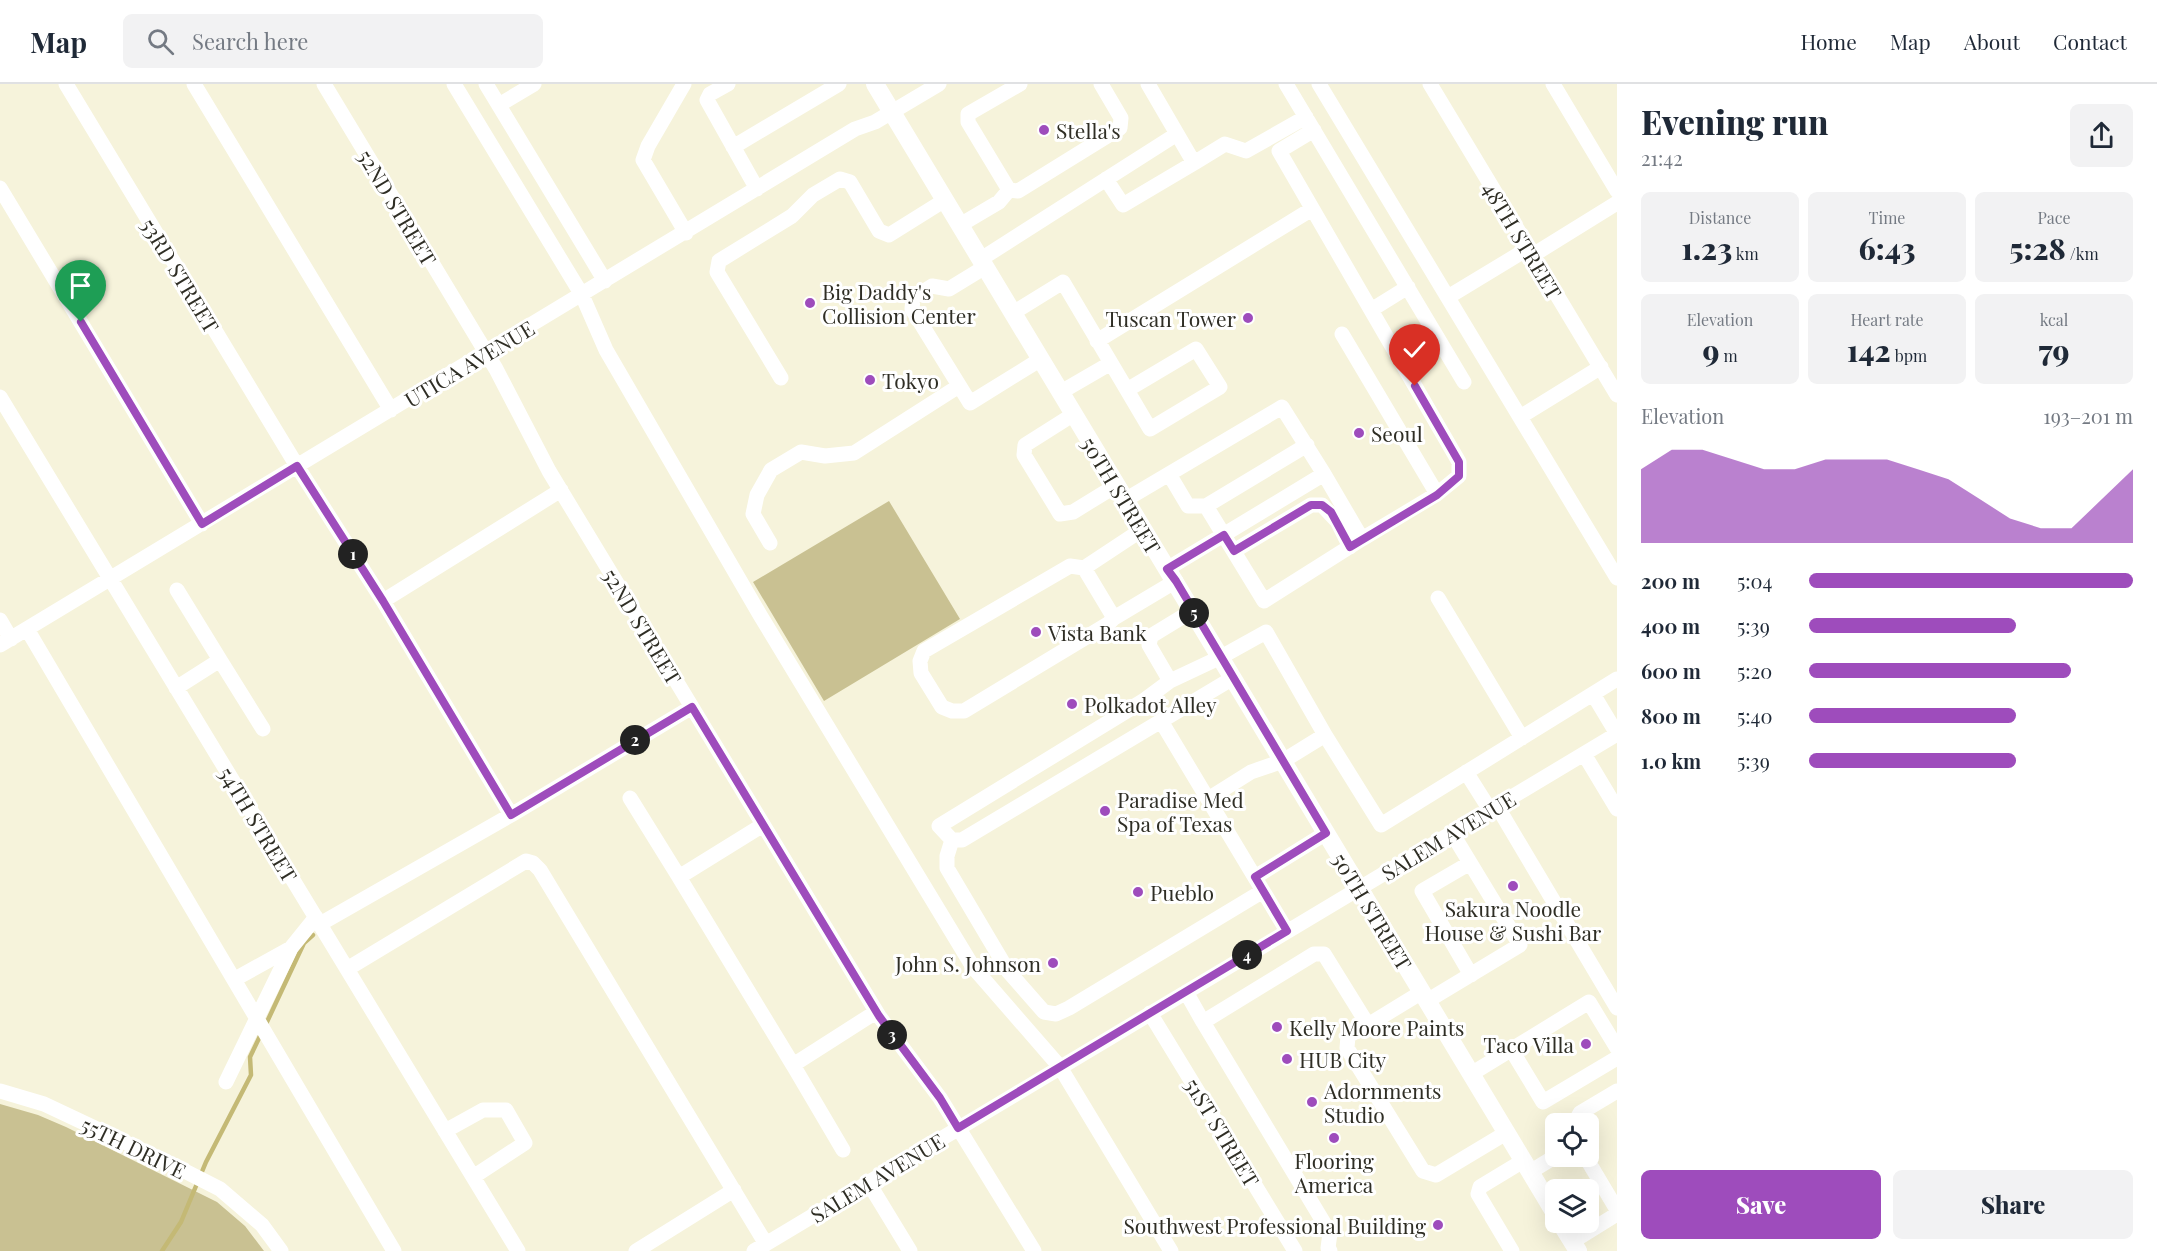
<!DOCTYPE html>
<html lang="en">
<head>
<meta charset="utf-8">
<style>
  body { margin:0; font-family:"Playfair Display",serif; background:#f2f2f3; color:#1f2937; height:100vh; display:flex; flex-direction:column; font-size:22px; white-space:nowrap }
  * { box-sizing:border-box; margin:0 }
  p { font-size:20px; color:#747a83 }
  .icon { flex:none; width:33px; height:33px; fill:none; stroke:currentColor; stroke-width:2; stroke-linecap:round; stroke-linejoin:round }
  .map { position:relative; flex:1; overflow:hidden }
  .side { display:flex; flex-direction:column; background:#fff; width:540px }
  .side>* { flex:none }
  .controls { position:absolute; left:1545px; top:1029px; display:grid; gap:12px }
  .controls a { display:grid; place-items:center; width:54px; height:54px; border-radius:9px; background:#fff; box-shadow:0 6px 24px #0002; font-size:30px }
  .pin { position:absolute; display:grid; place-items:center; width:51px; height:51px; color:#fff; margin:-62px -26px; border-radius:50% 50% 50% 0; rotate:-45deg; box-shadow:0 0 6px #0007 }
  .pin .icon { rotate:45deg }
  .km { position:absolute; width:30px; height:30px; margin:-15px; border-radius:50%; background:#222; color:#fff; font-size:16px; line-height:30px; text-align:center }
  .round { display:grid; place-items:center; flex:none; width:63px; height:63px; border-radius:9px; background:#f2f2f3 }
  .head { display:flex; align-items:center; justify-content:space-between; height:102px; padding:0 24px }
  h1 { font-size:33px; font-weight:800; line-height:45px }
  .figures { display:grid; grid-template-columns:repeat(3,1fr); gap:9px; height:102px; padding:6px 24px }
  .figures div { display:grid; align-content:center; border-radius:9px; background:#f2f2f3; text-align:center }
  .figures b { font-size:30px; font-weight:800 }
  .figures small { font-size:16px; font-weight:400 }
  .figures p { font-size:16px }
  .chart { height:168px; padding:12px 24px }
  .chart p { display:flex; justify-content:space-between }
  .chart svg { width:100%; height:108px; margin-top:6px; fill:#9e4cbc; opacity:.7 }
  .button { display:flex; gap:12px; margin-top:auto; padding:12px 24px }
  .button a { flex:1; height:69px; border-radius:9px; background:#9e4cbc; color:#fff; font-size:24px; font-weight:800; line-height:69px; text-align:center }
  .button a+a { background:#f2f2f3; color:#1f2937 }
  ul { padding:0 24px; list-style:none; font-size:20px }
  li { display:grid; grid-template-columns:96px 72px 1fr; align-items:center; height:45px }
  li i { height:15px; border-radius:8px; background:#9e4cbc }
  header { display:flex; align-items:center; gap:36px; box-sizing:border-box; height:84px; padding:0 30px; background:#fff; border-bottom:2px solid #e0e1e3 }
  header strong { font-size:28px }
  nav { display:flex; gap:33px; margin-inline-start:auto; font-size:21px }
  .search { width:420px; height:54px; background:#f2f2f3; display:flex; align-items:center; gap:15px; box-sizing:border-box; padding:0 21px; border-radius:9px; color:#747a83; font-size:22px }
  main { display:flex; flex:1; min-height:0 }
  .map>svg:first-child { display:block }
  .green { fill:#c9c192 }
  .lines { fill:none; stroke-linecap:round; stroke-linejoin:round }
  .stream { stroke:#c4b975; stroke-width:4.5 }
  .minor { stroke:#fff; stroke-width:15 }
  .major { stroke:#fff; stroke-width:18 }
  .route-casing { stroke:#fff; stroke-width:12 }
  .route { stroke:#9e4cbc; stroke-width:8 }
  .poi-dot { fill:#9e4cbc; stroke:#fff; stroke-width:2 }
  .labels { text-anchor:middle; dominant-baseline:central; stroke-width:6; stroke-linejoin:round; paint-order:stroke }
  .poi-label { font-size:21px; fill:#2f2e25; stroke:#fff; text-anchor:start }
  .street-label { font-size:21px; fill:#2f2e25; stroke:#fff }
</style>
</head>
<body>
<header>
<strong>Map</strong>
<div class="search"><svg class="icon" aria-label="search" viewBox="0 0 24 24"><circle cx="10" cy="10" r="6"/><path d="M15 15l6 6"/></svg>Search here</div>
<nav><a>Home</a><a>Map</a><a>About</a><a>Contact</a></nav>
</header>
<main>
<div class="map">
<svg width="1617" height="1167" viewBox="0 0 1617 1167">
  <rect width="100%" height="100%" fill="#f6f3db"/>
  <path class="green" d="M889,417L960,535L824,617L753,498Z
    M0,1020L38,1031L66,1043L217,1118L245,1142L264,1167H0Z"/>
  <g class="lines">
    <path class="stream" d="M266,940L304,859L313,851
      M162,1167L181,1138L206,1078L251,991L250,973L261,950"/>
    <path class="minor" d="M66,0L297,382L383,517L561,406
      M194,0L391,326
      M324,0L496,285L549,387L879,932L940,1014L1034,1167
      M454,0L582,211L606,266L760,531L973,883L1060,983L1171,1167
      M486,0L605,197
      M684,0L648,62L643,76L686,149
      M728,0L710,10L707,16L757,105
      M1020,0L968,30V38L1009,106L1018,107L1120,44L1121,34L1101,0
      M1148,0L1194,79L1225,60L1246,67L1306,33
      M1286,0L1464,298
      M1319,0L1617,494
      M1430,0L1617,311
      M1553,0L1617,107
      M499,21L534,0
      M1314,46L1279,67L1371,226L1408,203
      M733,63L839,0
      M1106,95L1123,121L1194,79
      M0,104L202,440
      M960,141L999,118L1009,106
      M1533,171L1617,119
      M981,175L1177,50
      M985,183L949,205L932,202L913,214L912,225L970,319L1041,275
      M1448,213L1529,164
      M1013,229L1063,198L1111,279L1061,308
      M1342,250L1437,410L1459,392V378L1371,226
      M1097,257L1312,125
      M1111,279L1150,345L1220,303L1196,265L1127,306
      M781,294L717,188L719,177L792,132L813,111L840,95L850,98L879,147L889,151L945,116
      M0,313L518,1167
      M1074,330L1025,361L1024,371L1060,430L1073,428L1117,401
      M1520,333L1601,283
      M1169,390L1188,422H1206L1264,517L1362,455
      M1324,390L1362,455L1437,410
      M1125,416L1282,323L1324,390L1167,485
      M1206,422L1307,361
      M1143,445L1084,484L1114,534L1176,497
      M770,459L753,430L757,411L771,386L801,368L825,372L854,369L959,302
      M1234,467L1311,421H1322L1337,437L1350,463
      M1084,484L1070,482L924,567L920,577L921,589L942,623L952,627H964L1108,540L1114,534
      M177,506L220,576
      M1438,514L1522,654
      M383,517L511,731L692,623
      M1192,527L1151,552L1149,561L1170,597L1221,573L1266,548L1325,651L1381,741L1617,595
      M0,536L11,555
      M27,545L394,1167
      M0,561L855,45L875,38L939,0
      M1170,597L1143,617L939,742L952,756H962L1233,594
      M176,604L220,576L263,645
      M1593,610L1617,650
      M1161,637L1263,807
      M1584,670L1617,725
      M1466,688L1490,726
      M630,714L679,793
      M1208,715L1251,688L1283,677L1325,651
      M1497,722L1617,924
      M763,741L679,793L793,981L876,928
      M952,756L947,772V784L1008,887L1044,928L1056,930L1069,924L1263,807L1287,847
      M1470,779L1422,807L1471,891
      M1255,793L1326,749
      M320,840L511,731
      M347,885L526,777L533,779L540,786L766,1160
      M235,895L291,864
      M1186,908L1203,938L1314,870H1324L1368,941L1422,908
      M1427,917L1520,861L1452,749
      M1150,929L1295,1167
      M1203,938L1330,1149L1328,1164L1330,1167
      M1368,941L1348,952L1347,964L1423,1087L1436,1091L1506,1049
      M1511,965L1543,1018L1617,974
      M793,981L843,1066
      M1471,990L1589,918L1617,964
      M226,998L291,864L316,833
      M0,1007L44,1020L167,1078L220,1105L262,1141L281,1167
      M1574,1040L1580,1029L1617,1007
      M445,1047L483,1026H506L525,1059L473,1093
      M1585,1072L1617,1126
      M1530,1088L1556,1072
      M868,1098L910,1167
      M1572,1158L1617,1130
      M636,1167L734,1106
      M754,1167L1617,650
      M1512,1167L1478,1110L1480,1103L1523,1077"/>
    <path class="major" d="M875,0L1556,1131
      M1560,1138L1578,1167"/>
  </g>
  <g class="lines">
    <defs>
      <path id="route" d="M81,238L202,440L297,382L383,517L511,731L692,623L879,932L940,1014L958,1044L1287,847L1255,793L1326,749L1176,497L1167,485L1224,451L1234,467L1311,421H1322L1331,428L1350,463L1437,411L1459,392V378L1415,302"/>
    </defs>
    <use href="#route" class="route-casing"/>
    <use href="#route" class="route"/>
  </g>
  <g class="poi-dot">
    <circle cx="1044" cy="46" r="6"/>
    <circle cx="810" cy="219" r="6"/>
    <circle cx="1248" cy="234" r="6"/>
    <circle cx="870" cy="296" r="6"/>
    <circle cx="1359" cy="349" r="6"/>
    <circle cx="1036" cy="548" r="6"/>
    <circle cx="1072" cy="620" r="6"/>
    <circle cx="1105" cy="727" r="6"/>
    <circle cx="1513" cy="802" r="6"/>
    <circle cx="1138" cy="808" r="6"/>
    <circle cx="1053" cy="879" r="6"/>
    <circle cx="1277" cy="943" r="6"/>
    <circle cx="1586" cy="960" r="6"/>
    <circle cx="1287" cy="975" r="6"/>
    <circle cx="1312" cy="1018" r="6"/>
    <circle cx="1334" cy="1054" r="6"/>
    <circle cx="1438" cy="1141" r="6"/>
  </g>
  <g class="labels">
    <g class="poi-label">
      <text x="1056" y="46">Stella's</text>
      <text x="822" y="207">Big Daddy's<tspan x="822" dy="24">Collision Center</tspan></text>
      <text x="1236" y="234" text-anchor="end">Tuscan Tower</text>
      <text x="882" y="296">Tokyo</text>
      <text x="1371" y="349">Seoul</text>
      <text x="1048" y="548">Vista Bank</text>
      <text x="1084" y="620">Polkadot Alley</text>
      <text x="1117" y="715">Paradise Med<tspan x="1117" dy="24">Spa of Texas</tspan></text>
      <text x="1150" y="808">Pueblo</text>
      <text x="1513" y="824" text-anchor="middle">Sakura Noodle<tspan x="1513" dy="24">House &amp; Sushi Bar</tspan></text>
      <text x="1041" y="879" text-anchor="end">John S. Johnson</text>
      <text x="1289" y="943">Kelly Moore Paints</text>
      <text x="1574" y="960" text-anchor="end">Taco Villa</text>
      <text x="1299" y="975">HUB City</text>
      <text x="1324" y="1006">Adornments<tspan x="1324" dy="24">Studio</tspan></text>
      <text x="1334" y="1076" text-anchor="middle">Flooring<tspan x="1334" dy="24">America</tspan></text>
      <text x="1426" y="1141" text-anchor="end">Southwest Professional Building</text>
    </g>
    <g class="street-label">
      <text transform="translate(398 123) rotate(59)">52ND STREET</text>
      <text transform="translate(1523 156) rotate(59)">48TH STREET</text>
      <text transform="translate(181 191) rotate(59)">53RD STREET</text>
      <text transform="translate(469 279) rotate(-31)">UTICA AVENUE</text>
      <text transform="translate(1122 411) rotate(59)">50TH STREET</text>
      <text transform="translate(643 542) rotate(59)">52ND STREET</text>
      <text transform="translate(259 740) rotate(59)">54TH STREET</text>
      <text transform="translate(1448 751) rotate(-31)">SALEM AVENUE</text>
      <text transform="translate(1373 827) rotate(59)">50TH STREET</text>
      <text transform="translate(1223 1048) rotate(59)">51ST STREET</text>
      <text transform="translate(134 1063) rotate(26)">55TH DRIVE</text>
      <text transform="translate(877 1093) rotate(-31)">SALEM AVENUE</text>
    </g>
  </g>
</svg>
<div class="controls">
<a><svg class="icon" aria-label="locate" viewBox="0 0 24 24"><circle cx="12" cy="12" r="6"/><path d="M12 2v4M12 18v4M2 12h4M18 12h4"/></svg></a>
<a><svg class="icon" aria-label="layers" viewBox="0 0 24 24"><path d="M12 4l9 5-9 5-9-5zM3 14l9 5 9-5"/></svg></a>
</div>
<div class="pin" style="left:81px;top:238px;background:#1e9e55"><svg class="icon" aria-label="arrive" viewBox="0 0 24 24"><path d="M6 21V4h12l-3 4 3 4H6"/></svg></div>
<div class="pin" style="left:1415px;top:302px;background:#d93025"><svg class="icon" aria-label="check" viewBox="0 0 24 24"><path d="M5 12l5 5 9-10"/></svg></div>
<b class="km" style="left:353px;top:470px">1</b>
<b class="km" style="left:635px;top:656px">2</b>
<b class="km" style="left:892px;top:951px">3</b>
<b class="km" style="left:1247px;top:871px">4</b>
<b class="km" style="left:1194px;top:529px">5</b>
</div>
<section class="side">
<div class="head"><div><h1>Evening run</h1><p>21:42</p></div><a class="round"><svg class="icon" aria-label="share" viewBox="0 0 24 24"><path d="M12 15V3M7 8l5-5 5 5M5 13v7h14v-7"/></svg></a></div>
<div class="figures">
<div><p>Distance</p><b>1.23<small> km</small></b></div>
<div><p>Time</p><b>6:43</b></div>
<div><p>Pace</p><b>5:28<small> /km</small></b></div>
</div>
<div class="figures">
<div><p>Elevation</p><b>9<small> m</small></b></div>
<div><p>Heart rate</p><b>142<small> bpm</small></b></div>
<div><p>kcal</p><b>79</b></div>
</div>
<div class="chart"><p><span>Elevation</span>193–201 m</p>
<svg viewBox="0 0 160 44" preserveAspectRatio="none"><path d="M0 44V14L10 6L20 6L30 10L40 14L50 14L60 10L70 10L80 10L90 14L100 18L110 26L120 34L130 38L140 38L150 26L160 14V44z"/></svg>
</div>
<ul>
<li><b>200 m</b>5:04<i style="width:100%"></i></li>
<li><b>400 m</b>5:39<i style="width:64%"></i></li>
<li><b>600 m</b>5:20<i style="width:81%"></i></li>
<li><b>800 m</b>5:40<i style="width:64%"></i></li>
<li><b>1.0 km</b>5:39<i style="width:64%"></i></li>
</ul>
<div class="button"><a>Save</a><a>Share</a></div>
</section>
</main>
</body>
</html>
